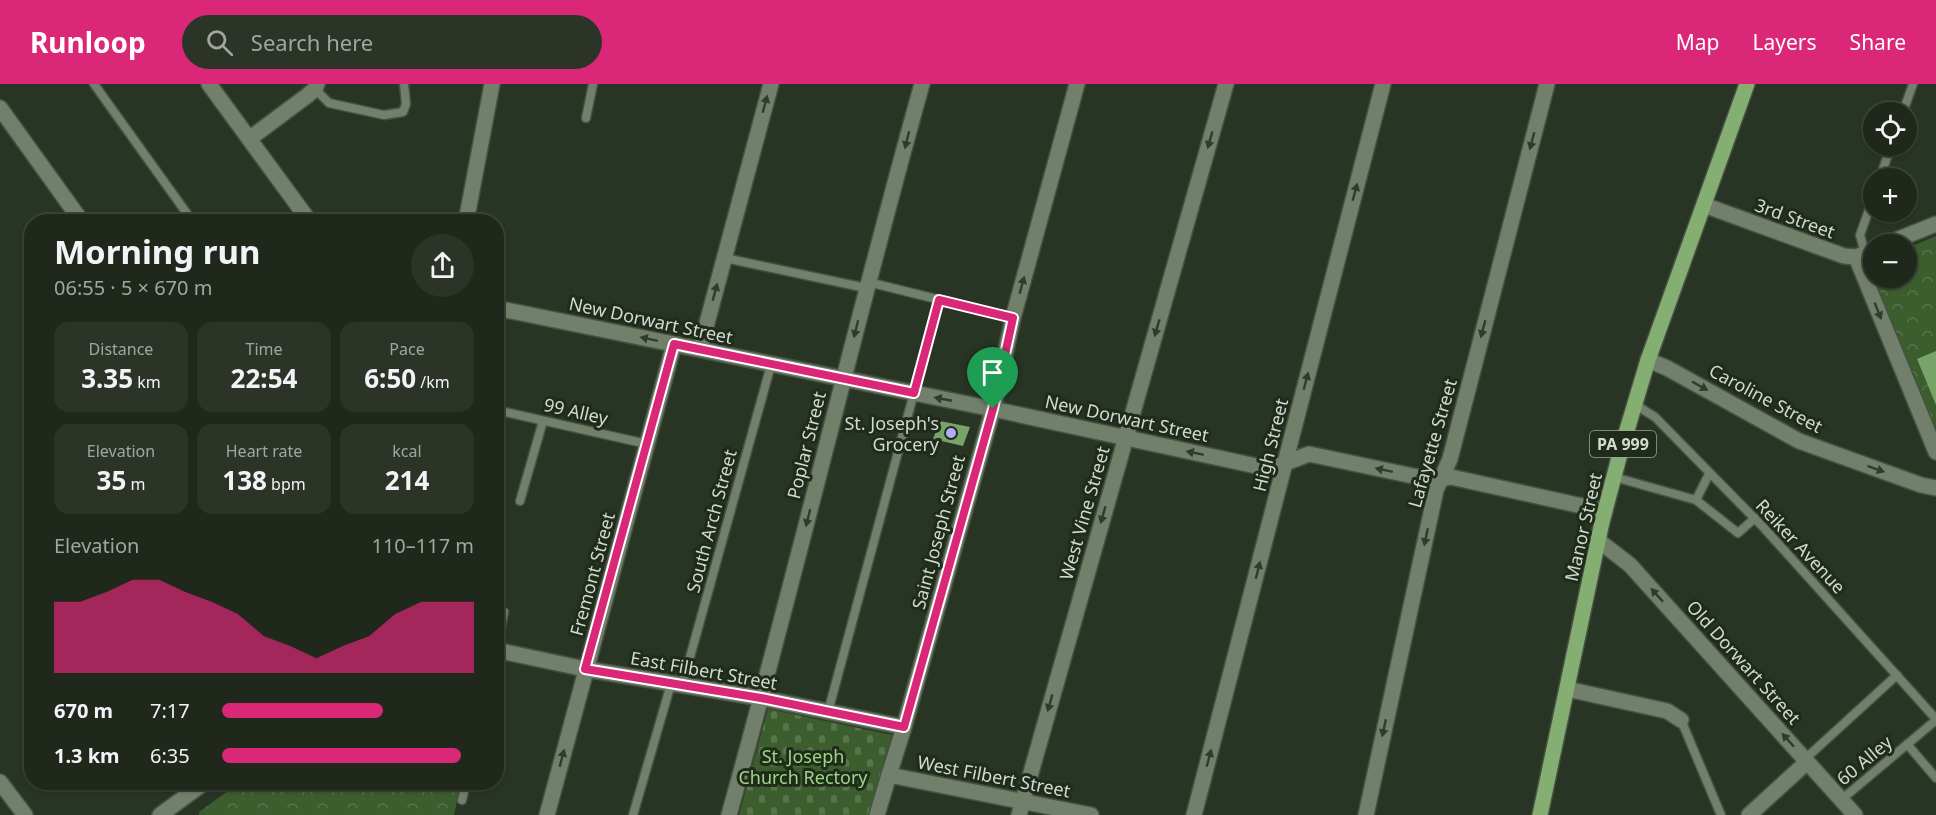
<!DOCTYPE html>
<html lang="en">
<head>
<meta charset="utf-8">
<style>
  body { margin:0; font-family:"Noto Sans",sans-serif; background:#2c3428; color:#f1f3f6; height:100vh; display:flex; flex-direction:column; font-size:22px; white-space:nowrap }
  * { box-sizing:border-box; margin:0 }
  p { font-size:20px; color:#a1a6a3 }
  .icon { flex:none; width:33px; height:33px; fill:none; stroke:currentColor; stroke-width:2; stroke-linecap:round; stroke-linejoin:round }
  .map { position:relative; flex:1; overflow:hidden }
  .side { position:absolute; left:24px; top:130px; width:480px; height:576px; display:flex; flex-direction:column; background:#1f281b; border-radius:24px; box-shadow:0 2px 4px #0004,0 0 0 2px #3c443a }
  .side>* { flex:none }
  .buttons { position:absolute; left:1863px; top:18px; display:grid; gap:12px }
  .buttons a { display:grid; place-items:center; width:54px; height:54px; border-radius:50%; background:#1f281b; box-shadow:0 2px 4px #0004,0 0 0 2px #3c443a; font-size:30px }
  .pin { position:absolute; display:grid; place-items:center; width:51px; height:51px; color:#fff; margin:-62px -26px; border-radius:50% 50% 50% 0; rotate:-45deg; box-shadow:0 0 6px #0007 }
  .pin .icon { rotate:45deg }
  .round { display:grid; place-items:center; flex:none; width:63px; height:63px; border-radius:32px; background:#2c3428 }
  .overview { display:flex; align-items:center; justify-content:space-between; height:102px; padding:0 30px }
  h1 { font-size:33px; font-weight:700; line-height:45px }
  .figures { display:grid; grid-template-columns:repeat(3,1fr); gap:9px; height:102px; padding:6px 30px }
  .figures div { display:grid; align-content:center; border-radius:15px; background:#2c3428; text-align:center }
  .figures b { font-size:26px; font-weight:700 }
  .figures small { font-size:16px; font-weight:400 }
  .figures p { font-size:16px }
  .chart { height:168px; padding:12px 30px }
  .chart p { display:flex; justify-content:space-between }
  .chart svg { width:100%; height:108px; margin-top:6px; fill:#db2777; opacity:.7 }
  ul { padding:0 30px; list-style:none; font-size:20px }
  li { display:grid; grid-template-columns:96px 72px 1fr; align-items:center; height:45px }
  li i { height:15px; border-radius:8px; background:#db2777 }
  header { display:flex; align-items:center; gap:36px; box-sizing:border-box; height:84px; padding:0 30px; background:#db2777; color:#fff }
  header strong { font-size:28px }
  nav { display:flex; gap:33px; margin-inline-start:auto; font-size:21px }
  .search { width:420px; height:54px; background:#2c3428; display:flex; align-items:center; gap:15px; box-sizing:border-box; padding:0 21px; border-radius:33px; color:#a1a6a3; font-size:22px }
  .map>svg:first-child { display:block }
  .cemetery { fill:url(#cemetery-stones) }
  .park { fill:url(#park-crowns) }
  .building { fill:#79a469 }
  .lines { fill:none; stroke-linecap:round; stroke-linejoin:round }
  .lane-casing { stroke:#475143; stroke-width:11 }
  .street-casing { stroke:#475143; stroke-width:18 }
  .secondary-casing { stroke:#475143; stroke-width:18 }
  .primary-casing { stroke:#475143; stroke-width:18 }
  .lane { stroke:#717f6b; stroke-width:8 }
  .street { stroke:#717f6b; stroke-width:15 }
  .secondary { stroke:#717f6b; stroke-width:15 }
  .primary { stroke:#84ae72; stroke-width:15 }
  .oneway { fill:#2f3c2b }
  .route-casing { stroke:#fff; stroke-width:12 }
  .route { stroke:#db2777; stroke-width:8 }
  .poi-dot { fill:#b3adf9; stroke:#1f2b1b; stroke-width:2 }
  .labels { text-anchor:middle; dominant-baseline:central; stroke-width:6; stroke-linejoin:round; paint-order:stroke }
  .shield { fill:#1f2b1b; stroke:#9ca699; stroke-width:1.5 }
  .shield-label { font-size:16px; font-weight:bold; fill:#d2dacf }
  .street-label { font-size:18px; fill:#d2dacf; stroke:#1f2b1b }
  .poi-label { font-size:18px; fill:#d2dacf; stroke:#1f2b1b; text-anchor:end }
  .park-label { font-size:18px; fill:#9cd784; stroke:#1f2b1b }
</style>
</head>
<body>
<header>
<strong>Runloop</strong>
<div class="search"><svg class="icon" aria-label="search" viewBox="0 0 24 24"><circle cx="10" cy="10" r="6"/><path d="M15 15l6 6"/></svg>Search here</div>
<nav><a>Map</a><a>Layers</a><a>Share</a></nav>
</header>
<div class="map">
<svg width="1936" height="731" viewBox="0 0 1936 731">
  <defs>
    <pattern id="cemetery-stones" width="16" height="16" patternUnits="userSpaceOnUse" patternTransform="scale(1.5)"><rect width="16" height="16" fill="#3c5d2e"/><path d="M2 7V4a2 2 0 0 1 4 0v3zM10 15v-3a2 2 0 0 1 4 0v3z" fill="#57744b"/></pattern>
    <pattern id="park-crowns" width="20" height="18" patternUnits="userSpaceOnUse" patternTransform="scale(1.5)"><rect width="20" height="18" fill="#3c5d2e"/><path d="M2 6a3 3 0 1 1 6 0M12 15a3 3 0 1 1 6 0" fill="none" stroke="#57744b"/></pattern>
  </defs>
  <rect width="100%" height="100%" fill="#293524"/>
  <path class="cemetery" d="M768,625L892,651L869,731H739Z"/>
  <path class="park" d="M1936,152V354L1865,182L1873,178L1874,194H1906L1907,164Z
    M239,699H461L454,731H199V728Z"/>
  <path class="building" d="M1936,267V321L1917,275Z
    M940,337L970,343L963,362L933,355Z"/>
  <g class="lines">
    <defs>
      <path id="lane" d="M94,0L193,138
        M315,5L329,19L384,31L403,28L406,20L404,0
        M1903,28L1913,0
        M586,34L593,0
        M1880,94L1891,62
        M1865,169L1860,151L1874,112
        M725,174L866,204
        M868,198L1013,234
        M1634,320L1655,333L1764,444L1936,635
        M496,326L647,360
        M31,366H32
        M1614,393L1696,416L1709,390
        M1696,416L1738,449L1755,434
        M520,417L543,337
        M496,526L504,528L496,565
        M682,602L771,281
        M828,628L939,216
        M1681,636L1721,731
        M1907,660L1936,694
        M1805,675L1897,591
        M462,716L466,699
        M1841,716L1936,636
        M633,731L671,600"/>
      <path id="street" d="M209,0L310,138
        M0,24L82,138
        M249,55L308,11L315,5L317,0
        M1704,121L1844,172L1856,173L1874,166
        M466,138L492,0
        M1886,160L1936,140
        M1856,173L1936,368
        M700,265L771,0
        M1648,276L1667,284L1799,357L1921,401L1936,404
        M1599,457L1630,481L1855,731
        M1567,605L1667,627L1681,636
        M904,643L993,325L1013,234L1077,0
        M0,698L25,731
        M547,731L674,260
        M729,731C797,488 854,243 922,0
        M877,731L889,691
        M1019,731L1226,0
        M1194,731L1383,0
        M1366,731L1436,406L1450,375L1547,0
        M1749,731L1807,678"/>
      <path id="secondary" d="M496,224L993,325L1270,385L1309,370L1432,396L1451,393L1605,427
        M496,566L585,585L761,614L904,643L889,691L1091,731
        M160,731L204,699"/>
      <path id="primary" d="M1540,731L1602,438L1621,366L1648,276L1747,0"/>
    </defs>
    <use href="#lane" class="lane-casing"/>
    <use href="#street" class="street-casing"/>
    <use href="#secondary" class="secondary-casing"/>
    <use href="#primary" class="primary-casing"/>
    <use href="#lane" class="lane"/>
    <use href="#street" class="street"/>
    <use href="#secondary" class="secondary"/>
    <use href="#primary" class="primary"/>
  </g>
  <defs><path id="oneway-solid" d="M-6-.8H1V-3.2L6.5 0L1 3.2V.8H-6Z" transform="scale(1.5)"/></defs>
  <g class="oneway">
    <use href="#oneway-solid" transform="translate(765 20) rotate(-75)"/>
    <use href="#oneway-solid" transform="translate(907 56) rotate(104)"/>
    <use href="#oneway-solid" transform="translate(1210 56) rotate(106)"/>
    <use href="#oneway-solid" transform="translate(1532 57) rotate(105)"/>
    <use href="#oneway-solid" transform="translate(1355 108) rotate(-75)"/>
    <use href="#oneway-solid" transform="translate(1022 201) rotate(-75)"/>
    <use href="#oneway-solid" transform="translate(715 208) rotate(-75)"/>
    <use href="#oneway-solid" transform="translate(1878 227) rotate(68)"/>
    <use href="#oneway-solid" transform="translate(1157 244) rotate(106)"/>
    <use href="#oneway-solid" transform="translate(856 245) rotate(104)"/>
    <use href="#oneway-solid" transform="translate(1483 245) rotate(105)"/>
    <use href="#oneway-solid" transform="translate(649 255) rotate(-168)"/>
    <use href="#oneway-solid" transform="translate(1306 297) rotate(-75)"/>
    <use href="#oneway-solid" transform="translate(1700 302) rotate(29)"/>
    <use href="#oneway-solid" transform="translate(943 315) rotate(-169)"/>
    <use href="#oneway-solid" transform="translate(1195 369) rotate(-168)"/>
    <use href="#oneway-solid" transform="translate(1876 385) rotate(20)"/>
    <use href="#oneway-solid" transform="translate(1384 386) rotate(-168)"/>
    <use href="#oneway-solid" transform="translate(1103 431) rotate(106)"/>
    <use href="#oneway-solid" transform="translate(808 434) rotate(104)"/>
    <use href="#oneway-solid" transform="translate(1426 453) rotate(102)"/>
    <use href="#oneway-solid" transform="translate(1258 486) rotate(-76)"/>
    <use href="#oneway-solid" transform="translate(1657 511) rotate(-132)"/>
    <use href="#oneway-solid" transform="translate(1050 619) rotate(106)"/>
    <use href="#oneway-solid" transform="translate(1384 644) rotate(102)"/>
    <use href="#oneway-solid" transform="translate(1788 656) rotate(-132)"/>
    <use href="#oneway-solid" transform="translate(562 674) rotate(-75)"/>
    <use href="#oneway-solid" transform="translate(1209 674) rotate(-75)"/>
  </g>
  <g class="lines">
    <defs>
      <path id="route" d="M939,216L1013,234L993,325L904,643L761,614L585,585L674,260L914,309Z"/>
    </defs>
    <use href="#route" class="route-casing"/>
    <use href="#route" class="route"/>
  </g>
  <circle class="poi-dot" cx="951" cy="349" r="6"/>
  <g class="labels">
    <rect class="shield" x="1590" y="347" width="66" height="26" rx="4.5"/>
    <g class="shield-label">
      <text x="1623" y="360">PA 999</text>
    </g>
    <g class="street-label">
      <text transform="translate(1795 134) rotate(20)">3rd Street</text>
      <text transform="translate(651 236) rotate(12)">New Dorwart Street</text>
      <text transform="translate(1766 314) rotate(28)">Caroline Street</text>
      <text transform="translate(576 327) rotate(13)">99 Alley</text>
      <text transform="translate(1127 334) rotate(12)">New Dorwart Street</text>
      <text transform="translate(1432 359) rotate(-74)">Lafayette Street</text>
      <text transform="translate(806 361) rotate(-76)">Poplar Street</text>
      <text transform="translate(1270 361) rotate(-76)">High Street</text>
      <text transform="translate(1084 429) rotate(-74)">West Vine Street</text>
      <text transform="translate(711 437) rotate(-75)">South Arch Street</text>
      <text transform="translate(1583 443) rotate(-77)">Manor Street</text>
      <text transform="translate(938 448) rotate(-75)">Saint Joseph Street</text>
      <text transform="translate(1801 462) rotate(47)">Reiker Avenue</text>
      <text transform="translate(592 490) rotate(-75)">Fremont Street</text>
      <text transform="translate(1744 578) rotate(48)">Old Dorwart Street</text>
      <text transform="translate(704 586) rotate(10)">East Filbert Street</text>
      <text transform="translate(1864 676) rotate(-40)">60 Alley</text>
      <text transform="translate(994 692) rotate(11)">West Filbert Street</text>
    </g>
    <g class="poi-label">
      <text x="939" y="339">St. Joseph's<tspan x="939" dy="21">Grocery</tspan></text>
    </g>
    <g class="park-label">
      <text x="803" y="672">St. Joseph<tspan x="803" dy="21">Church Rectory</tspan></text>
    </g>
  </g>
</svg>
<div class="buttons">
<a><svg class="icon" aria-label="locate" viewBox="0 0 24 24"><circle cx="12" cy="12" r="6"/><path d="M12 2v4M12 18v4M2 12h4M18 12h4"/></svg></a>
<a>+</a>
<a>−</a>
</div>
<div class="pin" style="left:993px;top:325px;background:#1e9e55"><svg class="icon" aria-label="arrive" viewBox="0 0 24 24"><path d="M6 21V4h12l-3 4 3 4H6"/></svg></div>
<section class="side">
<div class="overview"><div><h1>Morning run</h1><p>06:55 · 5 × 670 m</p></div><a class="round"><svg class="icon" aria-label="share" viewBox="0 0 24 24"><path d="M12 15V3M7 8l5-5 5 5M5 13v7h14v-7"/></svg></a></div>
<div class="figures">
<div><p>Distance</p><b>3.35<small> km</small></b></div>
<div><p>Time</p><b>22:54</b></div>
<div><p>Pace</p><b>6:50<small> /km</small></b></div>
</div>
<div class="figures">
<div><p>Elevation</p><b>35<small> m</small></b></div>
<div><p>Heart rate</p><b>138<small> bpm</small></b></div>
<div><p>kcal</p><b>214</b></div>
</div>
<div class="chart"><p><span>Elevation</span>110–117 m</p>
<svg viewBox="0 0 160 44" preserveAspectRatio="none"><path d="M0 44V15L10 15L20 11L30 6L40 6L50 11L60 15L70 20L80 29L90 33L100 38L110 33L120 29L130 20L140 15L150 15L160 15V44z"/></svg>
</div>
<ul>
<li><b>670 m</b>7:17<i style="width:64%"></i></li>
<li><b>1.3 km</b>6:35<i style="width:95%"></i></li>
</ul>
</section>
</div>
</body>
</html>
